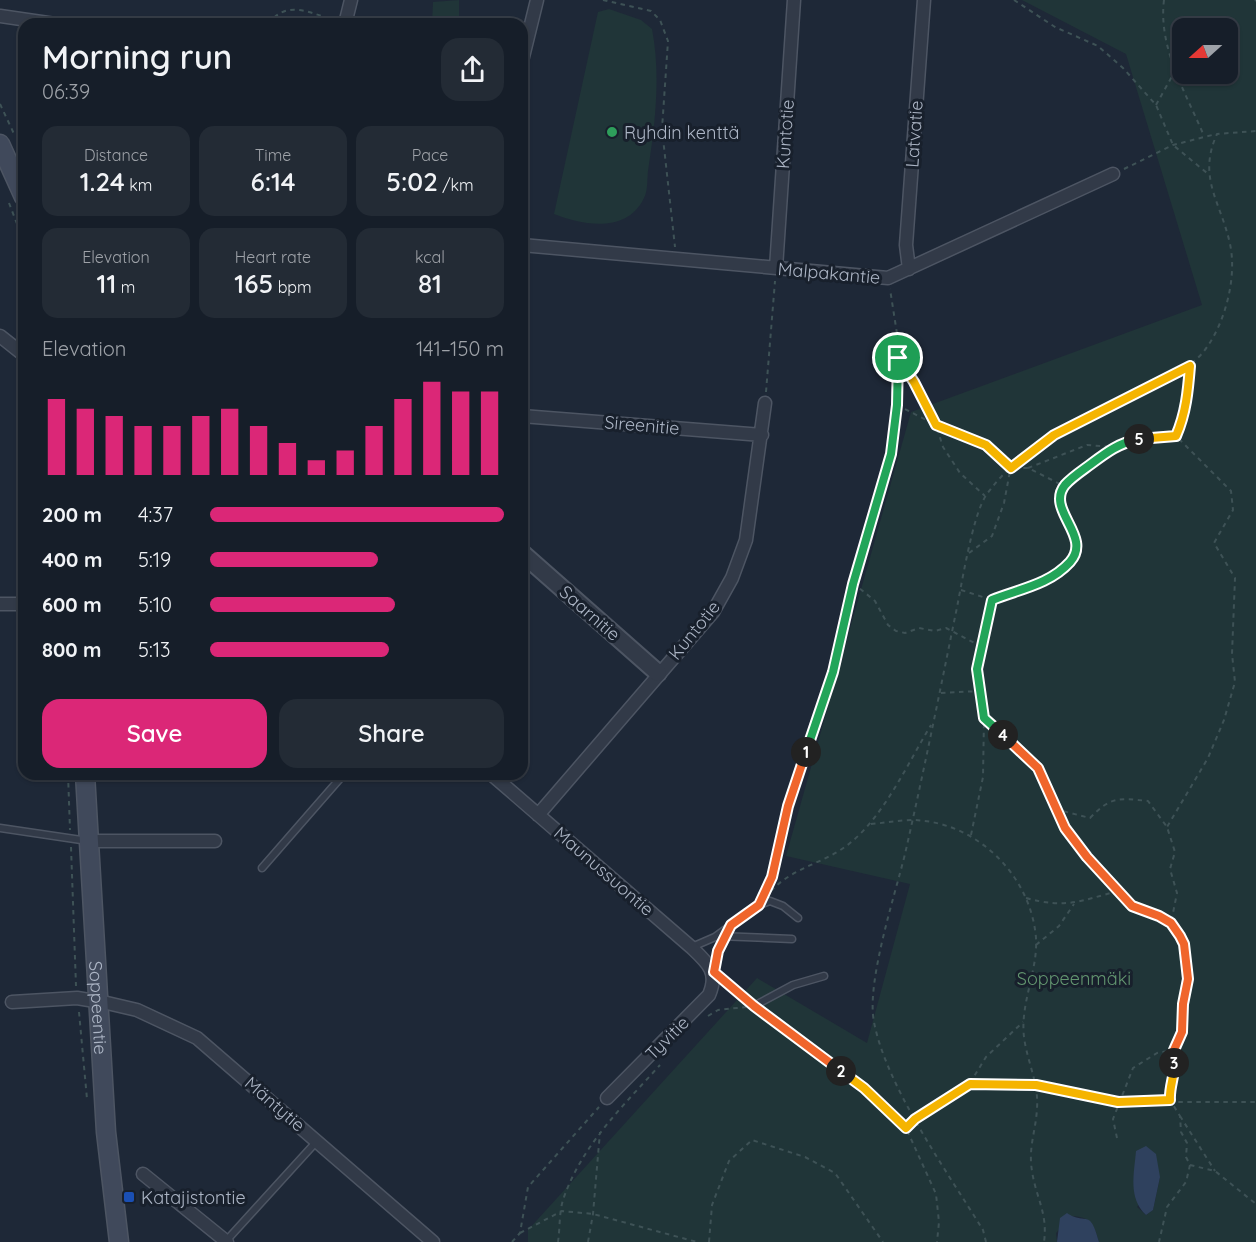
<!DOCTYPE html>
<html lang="en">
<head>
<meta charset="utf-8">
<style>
  body { margin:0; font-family:Quicksand,sans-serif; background:#232b35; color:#f1f3f6; height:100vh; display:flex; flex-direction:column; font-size:22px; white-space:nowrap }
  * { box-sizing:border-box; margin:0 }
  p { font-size:20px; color:#9ea2a8 }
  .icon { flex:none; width:33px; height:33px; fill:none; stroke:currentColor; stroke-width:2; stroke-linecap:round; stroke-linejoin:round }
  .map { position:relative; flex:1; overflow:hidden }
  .panel { position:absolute; left:18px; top:18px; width:510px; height:762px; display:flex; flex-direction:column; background:#161e29; border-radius:18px; box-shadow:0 2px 4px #0004,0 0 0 2px #353c46 }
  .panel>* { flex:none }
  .needle { width:39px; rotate:249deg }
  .buttons { position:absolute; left:1172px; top:18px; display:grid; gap:12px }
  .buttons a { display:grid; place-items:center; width:66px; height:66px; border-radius:12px; background:#161e29; box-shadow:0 2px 4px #0004,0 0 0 2px #353c46; font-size:30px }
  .pin { position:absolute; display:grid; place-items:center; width:51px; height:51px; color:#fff; margin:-26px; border:3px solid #fff; border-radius:50%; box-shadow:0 2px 6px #0007 }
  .km { position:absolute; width:30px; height:30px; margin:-15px; border-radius:50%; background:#222; color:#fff; font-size:16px; line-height:30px; text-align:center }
  .round { display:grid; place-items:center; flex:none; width:63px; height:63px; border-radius:18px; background:#232b35 }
  .summary { display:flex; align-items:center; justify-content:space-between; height:102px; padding:0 24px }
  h1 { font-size:33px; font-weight:600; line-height:45px }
  .metrics { display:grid; grid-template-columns:repeat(3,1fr); gap:9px; height:102px; padding:6px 24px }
  .metrics div { display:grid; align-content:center; border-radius:15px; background:#232b35; text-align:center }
  .metrics b { font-size:26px; font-weight:600 }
  .metrics small { font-size:16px; font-weight:400 }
  .metrics p { font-size:16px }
  .chart { height:168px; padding:12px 24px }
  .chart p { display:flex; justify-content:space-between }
  .chart svg { width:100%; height:108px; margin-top:6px; stroke:#db2777; stroke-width:6 }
  .action { display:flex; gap:12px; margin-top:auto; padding:12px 24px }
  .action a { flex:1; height:69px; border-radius:18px; background:#db2777; color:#fff; font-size:24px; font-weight:600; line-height:69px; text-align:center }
  .action a+a { background:#232b35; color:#f1f3f6 }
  ul { padding:0 24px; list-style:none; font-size:20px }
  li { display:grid; grid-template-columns:96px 72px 1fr; align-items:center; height:45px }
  li i { height:15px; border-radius:8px; background:#db2777 }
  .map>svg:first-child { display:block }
  .green { fill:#203538; fill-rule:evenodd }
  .water { fill:#2f415e }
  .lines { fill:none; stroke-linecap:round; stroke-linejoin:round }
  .service-casing { stroke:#4d5563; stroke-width:9 }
  .minor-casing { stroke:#4d5563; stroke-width:15 }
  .tertiary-casing { stroke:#4d5563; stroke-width:20 }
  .secondary-casing { stroke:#4d5563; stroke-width:21 }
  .path { stroke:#3e5256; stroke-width:2; stroke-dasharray:4.5 4.5; stroke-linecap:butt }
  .service { stroke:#323a48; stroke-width:6 }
  .minor { stroke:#323a48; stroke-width:12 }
  .tertiary { stroke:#323a48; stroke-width:16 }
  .secondary { stroke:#40495b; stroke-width:18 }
  .split-1-casing { stroke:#fff; stroke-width:12 }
  .split-2-casing { stroke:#fff; stroke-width:12 }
  .split-3-casing { stroke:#fff; stroke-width:12 }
  .split-4-casing { stroke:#fff; stroke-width:12 }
  .split-5-casing { stroke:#fff; stroke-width:12 }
  .split-6-casing { stroke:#fff; stroke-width:12 }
  .split-1 { stroke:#22a559; stroke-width:8 }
  .split-2 { stroke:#f0652b; stroke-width:8 }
  .split-3 { stroke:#f5b400; stroke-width:8 }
  .split-4 { stroke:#f0652b; stroke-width:8 }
  .split-5 { stroke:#22a559; stroke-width:8 }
  .split-6 { stroke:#f5b400; stroke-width:8 }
  .leisure-dot { fill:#2e9e5b; stroke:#18202c; stroke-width:2 }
  .transit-dot { fill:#1a4fb4; stroke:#18202c; stroke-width:2 }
  .labels { text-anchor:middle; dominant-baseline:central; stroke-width:6; stroke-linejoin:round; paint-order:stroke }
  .poi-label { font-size:18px; fill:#acb5c5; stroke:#18202c; text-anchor:start }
  .street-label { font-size:18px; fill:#acb5c5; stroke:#18202c }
  .park-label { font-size:18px; fill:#639670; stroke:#18202c }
</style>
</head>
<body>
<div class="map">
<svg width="1256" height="1242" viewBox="0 0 1256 1242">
  <rect width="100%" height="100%" fill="#1e2837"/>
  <path class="green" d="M459,0V24H432L433,2Z
    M1022,0H1256V1242H1099C1094,1225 1091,1217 1072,1216L1056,1233L1057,1242H528V1230L757,978L867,1043L910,884L786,856L911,412L1202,305L1126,54ZM1182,28H1227V74H1182ZM1160,1177L1153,1210L1146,1215L1137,1207Z
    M609,9L641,20L652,29C661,76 655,124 648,171C647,179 648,191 644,198C627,234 582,225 554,214L598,12Z"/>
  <path class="water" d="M1146,1146L1156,1154L1160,1177L1153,1210L1146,1215C1128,1198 1134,1174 1136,1151Z
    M1067,1213C1086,1226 1090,1207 1099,1242H1057L1060,1218Z"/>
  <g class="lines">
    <defs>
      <path id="service" d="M0,828L88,841
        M262,868L344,774
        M718,936L792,939
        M692,947L715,937L759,905L770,901L783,906L798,918
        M754,1006L793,985L824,976
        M226,1241L317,1141"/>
      <path id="minor" d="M0,16L55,24
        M345,24L351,0
        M522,61L537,0
        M522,245L888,278L1113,174
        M776,268L794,0
        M909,269L906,245L924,0
        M0,336L24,355
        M522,416L762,435
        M0,604H24
        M491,774L691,947C708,963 719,972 709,995L607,1098
        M538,815L713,612L732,578L746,540L765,403
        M89,841H215
        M12,1002L77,998L107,1003L137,1010L197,1038L433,1242
        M143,1174L227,1242"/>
      <path id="tertiary" d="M522,553L658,673"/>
      <g id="secondary">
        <path d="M0,144L24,197"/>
        <path id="s1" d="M85,774L106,1132L119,1242"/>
      </g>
    </defs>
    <use href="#service" class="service-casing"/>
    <use href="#minor" class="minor-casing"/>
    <use href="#tertiary" class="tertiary-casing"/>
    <use href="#secondary" class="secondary-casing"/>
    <path class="path" d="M603,0L651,11L660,20L668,41L662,129L675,247
      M1014,0L1055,27L1098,46L1123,68L1156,105L1173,145L1207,173
      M1164,0C1158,48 1186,93 1204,136
      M1255,0L1256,1
      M268,24C287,0 306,12 332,19
      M0,104L15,136
      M1156,105L1175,71
      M19,144L24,155
      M1124,169L1173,145L1216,134
      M9,203L24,242
      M898,358L914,382L936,425L943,447L960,473L985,496
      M766,392L775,281
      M897,405L936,425L986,445L1011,468H1028L1064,486
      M1176,436C1186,413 1188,392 1189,366
      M1028,468L1087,445L1114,447
      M969,553L992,536L1004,503L1010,471
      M853,583L875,601L888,625L896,631L905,633L919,628L935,631L946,628L982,647
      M961,590L992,600L1050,578L1071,561L1077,549L1075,533L1062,511L1061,498L1064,486L1114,447L1144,438L1176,436L1231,491L1233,510L1214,543L1235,578L1232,654L1235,682L1224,720L1208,758L1167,827
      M941,693L980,691
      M984,718L1038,768L1045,779L1065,828L1087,857L1132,906L1159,916L1171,923L1180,936L1184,944L1188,979L1183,1004L1182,1032L1174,1050L1175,1071L1169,1086L1170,1100L1180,1116L1181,1132L1187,1143L1186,1157L1190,1165L1186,1182L1167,1207L1159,1242
      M68,774L70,830
      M1055,809L1090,818C1111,796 1119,798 1148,801L1167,827L1175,852L1170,869L1177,893L1171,923
      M871,824C885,823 899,820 912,820C976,821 1031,875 1036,938C1038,971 1020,1003 1024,1037C1027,1061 1039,1084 1037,1108C1036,1131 1028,1147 1032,1171C1036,1198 1048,1213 1044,1242
      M971,835L983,777L984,718L977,669L992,600
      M71,847L76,986
      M766,891L772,877L788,806L833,672L853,583L891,454L897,405L898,340L890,289
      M771,891C793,867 826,863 850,843C884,816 908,763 931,725
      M1026,898C1066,909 1080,901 1118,891
      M1036,945L1059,926L1074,904
      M717,956L721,945
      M724,981L747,1001
      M79,1012L87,1099
      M761,1012L864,1088L906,1128L936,1194L939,1222L937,1242
      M708,1016L718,1010L746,1007
      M970,1083L986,1057L1023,1022
      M1180,1116L1215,1171
      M906,1128L915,1119L970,1084L1036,1085L1118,1102H1256
      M1117,1138L1113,1119L1133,1068L1157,1053L1174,1050
      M1190,1165L1215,1171L1256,1204
      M520,1233L562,1211L593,1214L697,1242
      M512,1242L520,1233L528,1187L599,1107
      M558,1242C560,1229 559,1213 563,1200C581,1146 623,1106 660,1065
      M588,1242L593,1214L600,1132
      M709,1242L712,1205L729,1161L752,1140L805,1157L835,1173L883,1242
      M986,1242L983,1230C948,1173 886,1086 874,1022C866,983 895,895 905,854C923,775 939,696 955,617C961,590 972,514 987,494C1024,442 1089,417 1144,389C1167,378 1192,369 1207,347C1226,320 1237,276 1230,244C1221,202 1197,178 1217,134L1256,131"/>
    <use href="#service" class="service"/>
    <use href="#minor" class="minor"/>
    <use href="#tertiary" class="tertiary"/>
    <use href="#secondary" class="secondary"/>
  </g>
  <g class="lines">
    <defs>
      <path id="split-1" d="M806,752L833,672L853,584L891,454L897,405L898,358"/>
      <path id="split-2" d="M806,752L788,806L772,877L759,905L731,925L718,951L714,972L754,1006L841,1071"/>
      <path id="split-3" d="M841,1071L864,1088L906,1128L915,1119L970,1084L1036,1085L1118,1102L1170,1100C1169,1087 1175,1076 1174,1063"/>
      <path id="split-4" d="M1003,735L1038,768L1065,828L1087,857L1132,906L1159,916L1171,923L1180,936L1184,944L1188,979L1183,1004L1182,1032L1174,1050V1063"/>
      <path id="split-5" d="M1003,735L984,718L977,669L992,600C1019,589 1049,585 1070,562C1093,536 1045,510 1065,485C1072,477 1083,470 1091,464C1107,452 1119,443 1139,439"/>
      <path id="split-6" d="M898,358L914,382L936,425L986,445L1011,468L1054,435L1190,366C1188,391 1186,413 1176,436L1139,439"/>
    </defs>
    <use href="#split-1" class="split-1-casing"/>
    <use href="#split-2" class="split-2-casing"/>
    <use href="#split-3" class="split-3-casing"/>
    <use href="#split-4" class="split-4-casing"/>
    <use href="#split-5" class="split-5-casing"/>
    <use href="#split-6" class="split-6-casing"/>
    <use href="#split-1" class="split-1"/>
    <use href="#split-2" class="split-2"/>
    <use href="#split-3" class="split-3"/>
    <use href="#split-4" class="split-4"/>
    <use href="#split-5" class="split-5"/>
    <use href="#split-6" class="split-6"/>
  </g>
  <circle class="leisure-dot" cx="612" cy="132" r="6"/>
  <rect class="transit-dot" x="123" y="1191" width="12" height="12" rx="3"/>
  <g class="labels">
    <g class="poi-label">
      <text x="624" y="132">Ryhdin kenttä</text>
      <text x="141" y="1197">Katajistontie</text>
    </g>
    <g class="street-label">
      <text transform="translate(785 134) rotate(-86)">Kuntotie</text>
      <text transform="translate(914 134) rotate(-86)">Latvatie</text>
      <text transform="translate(829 273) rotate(5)">Malpakantie</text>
      <text transform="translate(642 425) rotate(5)">Sireenitie</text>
      <text transform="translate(590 613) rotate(41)">Saarnitie</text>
      <text transform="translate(694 630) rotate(-51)">Kuntotie</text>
      <text transform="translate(604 871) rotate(41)">Maunussuontie</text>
      <text stroke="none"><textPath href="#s1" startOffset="234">Soppeentie</textPath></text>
      <text transform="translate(667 1038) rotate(-45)">Tyvitie</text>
      <text transform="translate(275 1104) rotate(41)">Mäntytie</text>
    </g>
    <g class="park-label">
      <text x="1074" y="978">Soppeenmäki</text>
    </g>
  </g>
</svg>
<div class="buttons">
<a><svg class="needle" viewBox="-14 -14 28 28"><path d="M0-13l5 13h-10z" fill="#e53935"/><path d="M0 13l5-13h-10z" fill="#9ea2a8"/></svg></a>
</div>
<div class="pin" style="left:898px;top:358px;background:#1e9e55"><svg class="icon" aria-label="arrive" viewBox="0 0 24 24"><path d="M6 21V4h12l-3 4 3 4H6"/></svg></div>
<b class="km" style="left:806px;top:752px">1</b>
<b class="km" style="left:841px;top:1071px">2</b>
<b class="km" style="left:1174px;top:1063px">3</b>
<b class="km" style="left:1003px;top:735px">4</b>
<b class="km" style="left:1139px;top:439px">5</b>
<section class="panel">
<div class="summary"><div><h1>Morning run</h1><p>06:39</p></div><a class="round"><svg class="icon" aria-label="share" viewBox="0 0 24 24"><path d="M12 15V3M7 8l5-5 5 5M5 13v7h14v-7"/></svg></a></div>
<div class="metrics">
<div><p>Distance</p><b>1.24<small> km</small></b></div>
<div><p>Time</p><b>6:14</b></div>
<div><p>Pace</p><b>5:02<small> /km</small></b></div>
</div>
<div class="metrics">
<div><p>Elevation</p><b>11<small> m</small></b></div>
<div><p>Heart rate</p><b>165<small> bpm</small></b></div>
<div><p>kcal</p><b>81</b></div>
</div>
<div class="chart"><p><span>Elevation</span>141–150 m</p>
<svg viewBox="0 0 160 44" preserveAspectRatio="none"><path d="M5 44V13M15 44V17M25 44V20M35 44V24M45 44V24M55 44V20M65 44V17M75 44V24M85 44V31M95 44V38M105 44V34M115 44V24M125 44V13M135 44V6M145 44V10M155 44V10"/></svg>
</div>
<ul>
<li><b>200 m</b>4:37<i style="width:100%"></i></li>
<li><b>400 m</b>5:19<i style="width:57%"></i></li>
<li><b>600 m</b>5:10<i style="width:63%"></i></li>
<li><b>800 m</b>5:13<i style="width:61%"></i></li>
</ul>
<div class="action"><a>Save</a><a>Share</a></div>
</section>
</div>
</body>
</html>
